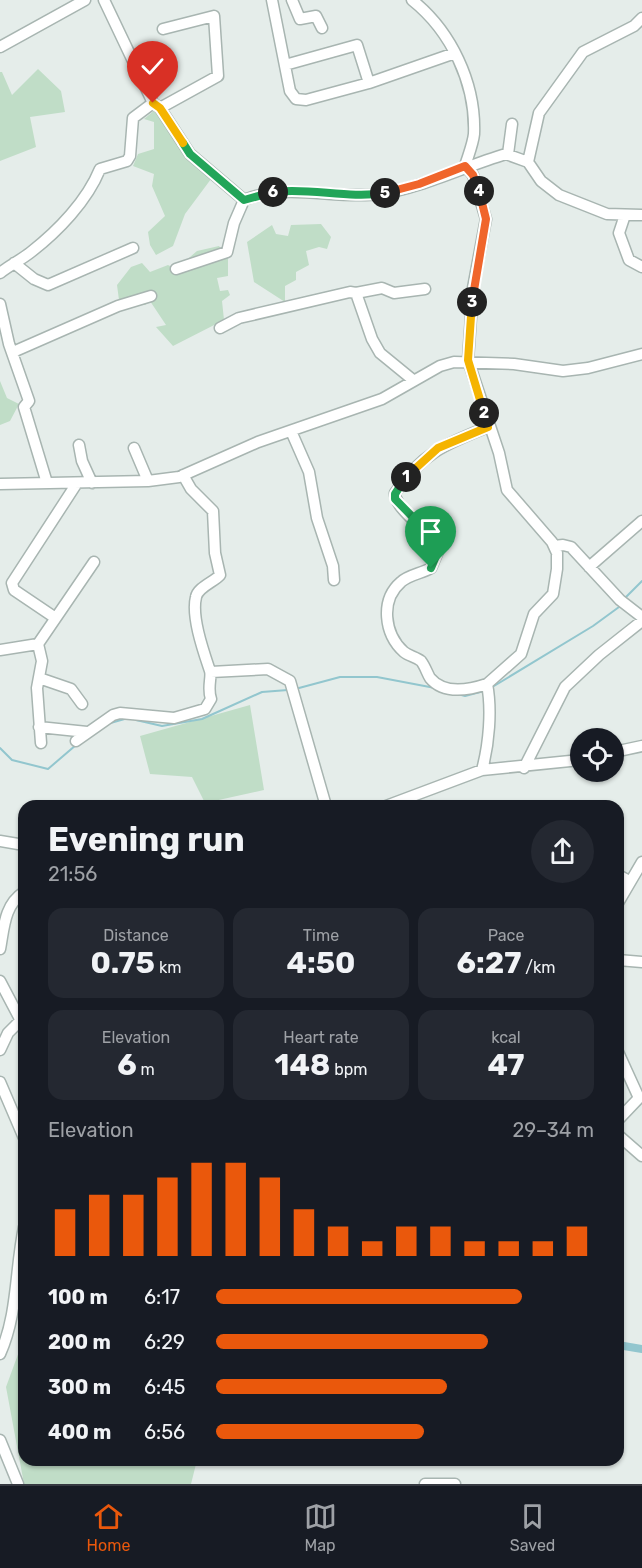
<!DOCTYPE html>
<html lang="en">
<head>
<meta charset="utf-8">
<style>
  body { margin:0; font-family:Rubik,sans-serif; background:#242831; color:#f1f3f6; height:100vh; display:flex; flex-direction:column; font-size:22px; white-space:nowrap }
  * { box-sizing:border-box; margin:0 }
  p { font-size:20px; color:#9ea1a6 }
  .icon { flex:none; width:33px; height:33px; fill:none; stroke:currentColor; stroke-width:2; stroke-linecap:round; stroke-linejoin:round }
  .map { position:relative; flex:1; overflow:hidden }
  .drawer { position:absolute; left:18px; top:800px; width:606px; height:666px; display:flex; flex-direction:column; background:#171b24; border-radius:18px; box-shadow:0 2px 4px #0004 }
  .drawer>* { flex:none }
  .controls { position:absolute; left:570px; top:728px; display:grid; gap:12px }
  .controls a { display:grid; place-items:center; width:54px; height:54px; border-radius:50%; background:#171b24; box-shadow:0 2px 4px #0004; font-size:30px }
  .pin { position:absolute; display:grid; place-items:center; width:51px; height:51px; color:#fff; margin:-62px -26px; border-radius:50% 50% 50% 0; rotate:-45deg; box-shadow:0 0 6px #0007 }
  .pin .icon { rotate:45deg }
  .km { position:absolute; width:30px; height:30px; margin:-15px; border-radius:50%; background:#222; color:#fff; font-size:16px; line-height:30px; text-align:center }
  .round { display:grid; place-items:center; flex:none; width:63px; height:63px; border-radius:32px; background:#242831 }
  .summary { display:flex; align-items:center; justify-content:space-between; height:102px; padding:0 30px }
  h1 { font-size:33px; font-weight:700; line-height:45px }
  .figures { display:grid; grid-template-columns:repeat(3,1fr); gap:9px; height:102px; padding:6px 30px }
  .figures div { display:grid; align-content:center; border-radius:15px; background:#242831; text-align:center }
  .figures b { font-size:30px; font-weight:700 }
  .figures small { font-size:16px; font-weight:400 }
  .figures p { font-size:16px }
  .chart { height:168px; padding:12px 30px }
  .chart p { display:flex; justify-content:space-between }
  .chart svg { width:100%; height:108px; margin-top:6px; stroke:#ea580c; stroke-width:6 }
  ul { padding:0 30px; list-style:none; font-size:20px }
  li { display:grid; grid-template-columns:96px 72px 1fr; align-items:center; height:45px }
  li i { height:15px; border-radius:8px; background:#ea580c }
  .dock { display:flex; justify-content:space-around; align-items:center; height:84px; border-top:2px solid #363941; background:#171b24; font-size:16px; color:#9ea1a6 }
  .dock a { display:grid; justify-items:center; gap:3px }
  .dock .active { color:#ea580c }
  .map>svg:first-child { display:block }
  .green { fill:#c0ddc7 }
  .lines { fill:none; stroke-linecap:round; stroke-linejoin:round }
  .stream { stroke:#92c6ce; stroke-width:2 }
  .canal { stroke:#92c6ce; stroke-width:8 }
  .minor-casing { stroke:#a8b5b1; stroke-width:13 }
  .minor { stroke:#fff; stroke-width:10 }
  .split-1-casing { stroke:#fff; stroke-width:12 }
  .split-2-casing { stroke:#fff; stroke-width:12 }
  .split-3-casing { stroke:#fff; stroke-width:12 }
  .split-4-casing { stroke:#fff; stroke-width:12 }
  .split-5-casing { stroke:#fff; stroke-width:12 }
  .split-6-casing { stroke:#fff; stroke-width:12 }
  .split-7-casing { stroke:#fff; stroke-width:12 }
  .split-8-casing { stroke:#fff; stroke-width:12 }
  .split-1 { stroke:#22a559; stroke-width:8 }
  .split-2 { stroke:#f5b400; stroke-width:8 }
  .split-3 { stroke:#f5b400; stroke-width:8 }
  .split-4 { stroke:#f0652b; stroke-width:8 }
  .split-5 { stroke:#f0652b; stroke-width:8 }
  .split-6 { stroke:#22a559; stroke-width:8 }
  .split-7 { stroke:#22a559; stroke-width:8 }
  .split-8 { stroke:#f5b400; stroke-width:8 }
</style>
</head>
<body>
<div class="map">
<svg width="642" height="1484" viewBox="0 0 642 1484">
  <rect width="100%" height="100%" fill="#e5edea"/>
  <path class="green" d="M38,69L61,91L65,112L30,117L36,147L0,161V72H2L12,95Z
    M155,110L214,175L185,214L173,246L156,255L150,245L148,232L165,216L152,186L154,174L133,166L138,154L154,149V122L144,119Z
    M321,224L331,237L327,249L319,247L306,251L309,265L296,272V280L285,286V302L254,282L247,242L272,225L276,234L288,236L291,225Z
    M219,246L228,259V276L217,278L220,291L228,290L230,295L222,301L224,320L173,346L156,327L166,325L150,301L145,305L119,300L117,285L131,267L142,263L150,272L168,265L176,269L197,251Z
    M0,381L7,398L19,404L10,421L0,425Z
    M250,705L264,790L205,803L192,777L150,774L140,736Z
    M24,1338V1460H197L191,1484H24L6,1387Z"/>
  <g class="lines">
    <path class="stream" d="M626,597L642,581
      M494,686L593,626L619,607
      M299,688L340,677H377L435,688
      M458,694L465,696L484,691
      M136,720L162,726L202,719L262,692L288,690
      M107,724L128,718
      M0,748L12,760L48,769L76,745"/>
    <path class="canal" d="M618,1345L642,1349"/>
    <defs>
      <path id="minor" d="M104,0L153,103L160,108L190,154L244,200C289,182 334,200 380,194C422,188 465,166 506,154L528,162L541,181L559,195L607,214L642,215
        M272,0L290,91L296,99L306,100L369,83L455,53
        M292,0L300,19L316,16L322,28
        M412,0C451,31 476,83 474,134C473,144 468,156 465,166L473,175L486,219L473,288L468,360L499,453L507,490L552,542L557,553V569L553,594L534,614L521,654L487,684C492,710 489,744 482,770
        M0,47L85,0
        M285,65L357,45L369,83
        M160,108L218,76L214,16L163,29
        M508,154L512,124
        M528,162L539,113L583,52L634,26L642,18
        M625,215L619,233L629,260L642,267
        M14,263L34,279L48,285L133,248
        M176,269L227,252L234,223L244,200
        M0,273C10,265 21,260 31,252C58,231 87,201 100,169L127,161L130,156L133,118L153,103
        M356,293L382,288L394,293L425,289
        M0,304L9,344L29,401L24,407L47,483
        M220,328L239,318L350,292L356,293L372,339L380,353L413,380
        M13,352L118,306L151,296
        M291,431L309,472L317,518L333,566L334,580
        M79,445L82,461L92,483
        M134,448L148,481
        M0,484L148,481L179,477L258,442L382,399L440,366L454,362L514,364L563,371L588,368L642,354
        M554,546L563,545L571,547L620,600L642,617
        M589,567L642,521
        M54,617L14,590L12,583L77,483
        M38,644L42,661L37,688L41,743
        M0,650L38,644L94,562
        M211,672L268,669L290,681L326,806
        M39,678L71,689L82,704
        M487,684C469,690 444,695 430,678C427,673 425,666 421,661C416,657 409,656 404,652C384,634 380,600 401,582C408,575 423,573 431,568L439,549C431,532 394,509 395,493C421,454 445,444 488,427
        M39,727L87,732
        M76,741L113,715L120,713L174,718L205,709L211,699C207,688 212,677 210,671C204,653 191,617 196,597C198,587 214,582 220,575L215,553L213,511L191,489L183,475
        M614,752L642,746
        M524,768L565,687L599,655L642,621
        M386,806L482,770L580,760
        M0,841L24,845
        M618,875L629,881
        M618,903L642,862
        M0,949C4,928 4,905 24,892
        M618,960L642,962
        M0,981L20,1019
        M0,1050L8,1033L24,1017
        M618,1052L639,1098L618,1120
        M0,1082L24,1138
        M618,1135L642,1156
        M0,1354C18,1314 15,1270 24,1227
        M0,1440L18,1484
        M425,1484H455"/>
    </defs>
    <use href="#minor" class="minor-casing"/>
    <use href="#minor" class="minor"/>
  </g>
  <g class="lines">
    <defs>
      <path id="split-1" d="M406,477L395,494V499L435,540L439,549L431,568"/>
      <path id="split-2" d="M406,477L438,448L488,427L484,413"/>
      <path id="split-3" d="M472,302L468,360L484,413"/>
      <path id="split-4" d="M472,302L486,219L479,191"/>
      <path id="split-5" d="M385,193L419,184L465,166L473,175L479,191"/>
      <path id="split-6" d="M273,192C310,187 347,199 385,193"/>
      <path id="split-7" d="M183,143L190,154L244,200L273,192"/>
      <path id="split-8" d="M153,103L160,108L183,143"/>
    </defs>
    <use href="#split-1" class="split-1-casing"/>
    <use href="#split-2" class="split-2-casing"/>
    <use href="#split-3" class="split-3-casing"/>
    <use href="#split-4" class="split-4-casing"/>
    <use href="#split-5" class="split-5-casing"/>
    <use href="#split-6" class="split-6-casing"/>
    <use href="#split-7" class="split-7-casing"/>
    <use href="#split-8" class="split-8-casing"/>
    <use href="#split-1" class="split-1"/>
    <use href="#split-2" class="split-2"/>
    <use href="#split-3" class="split-3"/>
    <use href="#split-4" class="split-4"/>
    <use href="#split-5" class="split-5"/>
    <use href="#split-6" class="split-6"/>
    <use href="#split-7" class="split-7"/>
    <use href="#split-8" class="split-8"/>
  </g>
</svg>
<div class="controls">
<a><svg class="icon" aria-label="locate" viewBox="0 0 24 24"><circle cx="12" cy="12" r="6"/><path d="M12 2v4M12 18v4M2 12h4M18 12h4"/></svg></a>
</div>
<div class="pin" style="left:431px;top:568px;background:#1e9e55"><svg class="icon" aria-label="arrive" viewBox="0 0 24 24"><path d="M6 21V4h12l-3 4 3 4H6"/></svg></div>
<div class="pin" style="left:153px;top:103px;background:#d93025"><svg class="icon" aria-label="check" viewBox="0 0 24 24"><path d="M5 12l5 5 9-10"/></svg></div>
<b class="km" style="left:406px;top:477px">1</b>
<b class="km" style="left:484px;top:413px">2</b>
<b class="km" style="left:472px;top:302px">3</b>
<b class="km" style="left:479px;top:191px">4</b>
<b class="km" style="left:385px;top:193px">5</b>
<b class="km" style="left:273px;top:192px">6</b>
<section class="drawer">
<div class="summary"><div><h1>Evening run</h1><p>21:56</p></div><a class="round"><svg class="icon" aria-label="share" viewBox="0 0 24 24"><path d="M12 15V3M7 8l5-5 5 5M5 13v7h14v-7"/></svg></a></div>
<div class="figures">
<div><p>Distance</p><b>0.75<small> km</small></b></div>
<div><p>Time</p><b>4:50</b></div>
<div><p>Pace</p><b>6:27<small> /km</small></b></div>
</div>
<div class="figures">
<div><p>Elevation</p><b>6<small> m</small></b></div>
<div><p>Heart rate</p><b>148<small> bpm</small></b></div>
<div><p>kcal</p><b>47</b></div>
</div>
<div class="chart"><p><span>Elevation</span>29–34 m</p>
<svg viewBox="0 0 160 44" preserveAspectRatio="none"><path d="M5 44V25M15 44V19M25 44V19M35 44V12M45 44V6M55 44V6M65 44V12M75 44V25M85 44V32M95 44V38M105 44V32M115 44V32M125 44V38M135 44V38M145 44V38M155 44V32"/></svg>
</div>
<ul>
<li><b>100 m</b>6:17<i style="width:81%"></i></li>
<li><b>200 m</b>6:29<i style="width:72%"></i></li>
<li><b>300 m</b>6:45<i style="width:61%"></i></li>
<li><b>400 m</b>6:56<i style="width:55%"></i></li>
</ul>
</section>
</div>
<nav class="dock">
<a class="active"><svg class="icon" aria-label="home" viewBox="0 0 24 24"><path d="M3 11l9-7 9 7M6 9v11h12V9"/></svg>Home</a>
<a><svg class="icon" aria-label="map" viewBox="0 0 24 24"><path d="M3 6l6-2 6 2 6-2v14l-6 2-6-2-6 2zM9 4v14M15 6v14"/></svg>Map</a>
<a><svg class="icon" aria-label="saved" viewBox="0 0 24 24"><path d="M7 4h10v16l-5-4-5 4z"/></svg>Saved</a>
</nav>
</body>
</html>
